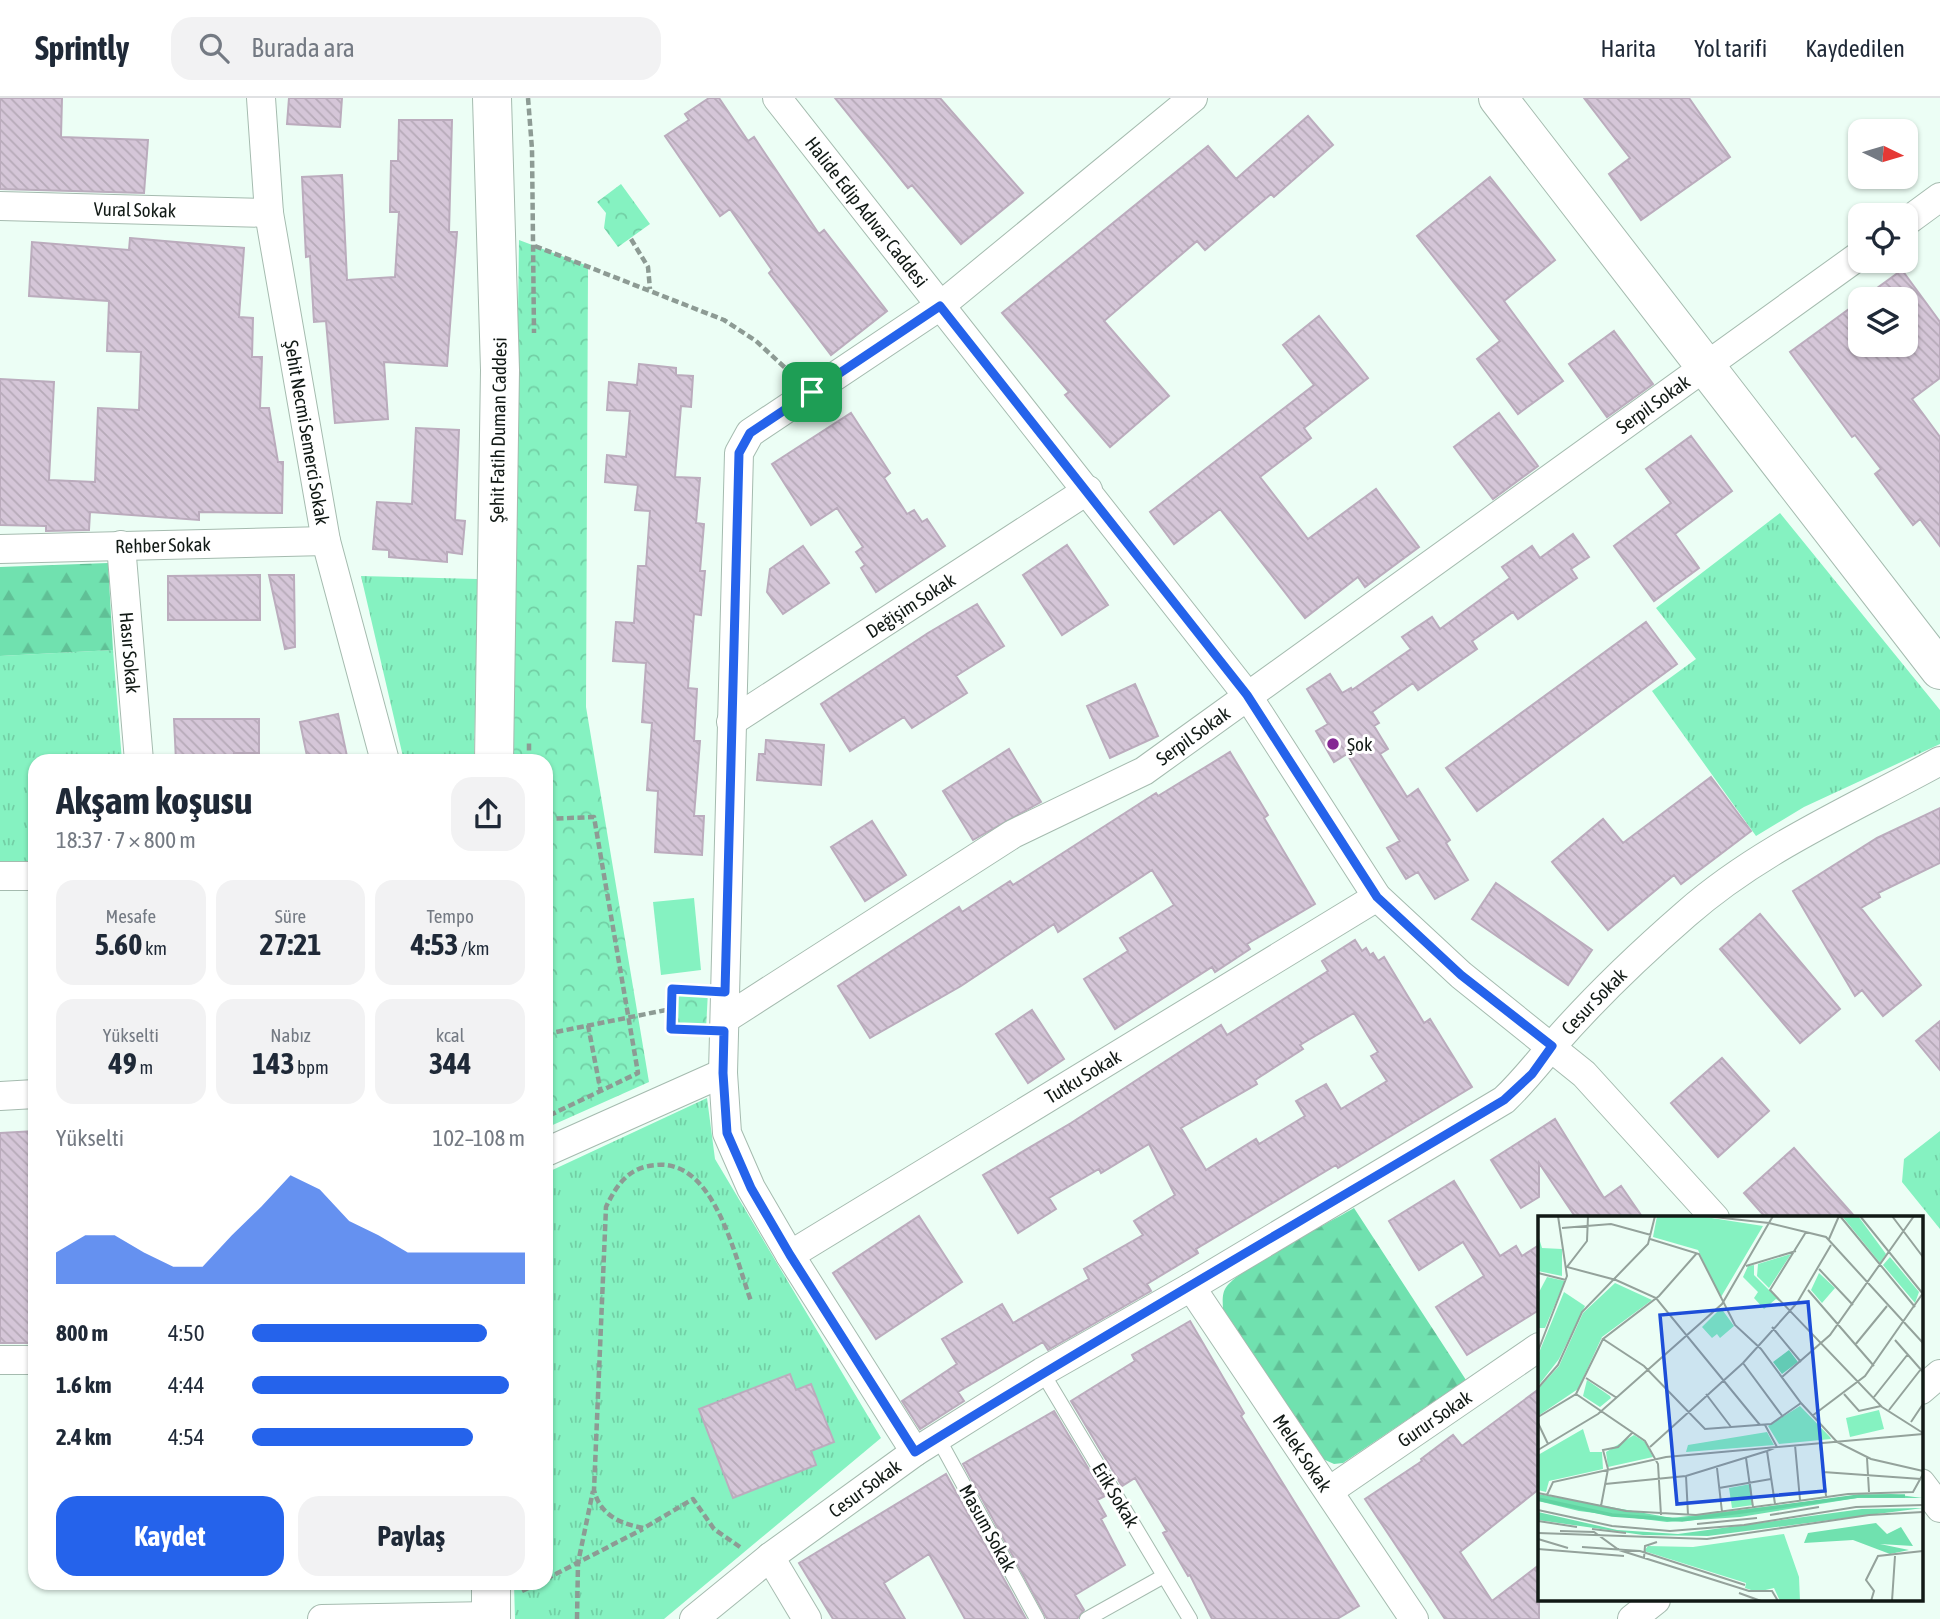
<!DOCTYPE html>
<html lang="tr">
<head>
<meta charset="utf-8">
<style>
  body { margin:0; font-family:"Asap Condensed",sans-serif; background:#f2f2f3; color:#1f2937; height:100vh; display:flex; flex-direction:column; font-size:26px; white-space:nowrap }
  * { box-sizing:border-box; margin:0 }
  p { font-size:23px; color:#747a83 }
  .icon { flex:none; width:38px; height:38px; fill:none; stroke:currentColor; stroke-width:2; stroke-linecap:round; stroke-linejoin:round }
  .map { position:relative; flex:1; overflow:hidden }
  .sheet { position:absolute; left:28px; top:656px; width:525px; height:836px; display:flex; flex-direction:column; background:#fff; border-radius:21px; box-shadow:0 2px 5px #0004 }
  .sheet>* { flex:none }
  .needle { width:46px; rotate:95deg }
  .buttons { position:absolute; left:1848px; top:21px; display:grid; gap:14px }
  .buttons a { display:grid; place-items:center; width:70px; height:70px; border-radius:14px; background:#fff; box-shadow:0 2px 5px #0004; font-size:35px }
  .pin { position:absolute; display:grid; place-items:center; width:60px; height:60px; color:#fff; margin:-30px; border-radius:14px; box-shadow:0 4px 10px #0006 }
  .round { display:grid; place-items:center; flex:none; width:74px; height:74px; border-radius:21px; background:#f2f2f3 }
  .head { display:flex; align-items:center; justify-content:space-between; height:119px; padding:0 28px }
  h1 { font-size:38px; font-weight:700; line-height:52px }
  .figures { display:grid; grid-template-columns:repeat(3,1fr); gap:10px; height:119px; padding:7px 28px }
  .figures div { display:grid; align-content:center; border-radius:18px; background:#f2f2f3; text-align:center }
  .figures b { font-size:30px; font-weight:700 }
  .figures small { font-size:19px; font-weight:400 }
  .figures p { font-size:19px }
  .chart { height:196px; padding:14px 28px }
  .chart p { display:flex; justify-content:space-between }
  .chart svg { width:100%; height:126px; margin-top:7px; fill:#2563eb; opacity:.7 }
  .action { display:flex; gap:14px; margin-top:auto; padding:14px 28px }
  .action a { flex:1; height:80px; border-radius:21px; background:#2563eb; color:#fff; font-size:28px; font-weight:700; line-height:80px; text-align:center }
  .action a+a { background:#f2f2f3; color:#1f2937 }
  ul { padding:0 28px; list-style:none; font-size:23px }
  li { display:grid; grid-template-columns:112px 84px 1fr; align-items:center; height:52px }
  li i { height:18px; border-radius:9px; background:#2563eb }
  header { display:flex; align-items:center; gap:42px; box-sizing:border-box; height:98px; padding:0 35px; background:#fff; border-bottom:2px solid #e0e1e3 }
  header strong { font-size:33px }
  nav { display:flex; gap:38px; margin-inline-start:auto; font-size:24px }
  .search { width:490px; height:63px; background:#f2f2f3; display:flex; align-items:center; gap:18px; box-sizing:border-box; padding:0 24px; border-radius:21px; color:#747a83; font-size:26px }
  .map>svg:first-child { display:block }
  .grass { fill:url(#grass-tufts) }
  .forest { fill:url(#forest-firs) }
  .park { fill:url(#park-crowns) }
  .pitch { fill:#85f2c1 }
  .building { fill:url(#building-back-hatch); stroke:#bbacbd; stroke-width:2; fill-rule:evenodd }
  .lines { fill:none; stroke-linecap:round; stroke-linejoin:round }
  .lane-casing { stroke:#a5bbaf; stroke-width:16 }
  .street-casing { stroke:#a5bbaf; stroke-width:30 }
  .secondary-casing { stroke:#a5bbaf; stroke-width:40 }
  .path { stroke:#8d9b94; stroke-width:4.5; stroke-dasharray:7 3.5; stroke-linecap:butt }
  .lane { stroke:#fff; stroke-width:14 }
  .street { stroke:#fff; stroke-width:28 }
  .secondary { stroke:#fff; stroke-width:38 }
  .route-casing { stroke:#fff; stroke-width:14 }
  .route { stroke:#2563eb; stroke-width:9 }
  .poi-dot { fill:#842793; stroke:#fff; stroke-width:2.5 }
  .labels { text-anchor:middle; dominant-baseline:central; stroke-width:6; stroke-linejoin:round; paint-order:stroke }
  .street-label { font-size:19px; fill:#111915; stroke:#fff }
  .poi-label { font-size:19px; fill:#111915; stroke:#fff; text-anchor:start }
  .inset-river { fill:none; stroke:#62d3a2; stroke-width:3.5 }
  .inset-road { fill:none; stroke:#94a29b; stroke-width:2 }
  .view { fill:#1d4ed8; fill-opacity:0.15; stroke:#1d4ed8; stroke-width:3.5 }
  .inset-edge { fill:none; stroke:#111915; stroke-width:3.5 }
</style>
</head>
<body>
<header>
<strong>Sprintly</strong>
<div class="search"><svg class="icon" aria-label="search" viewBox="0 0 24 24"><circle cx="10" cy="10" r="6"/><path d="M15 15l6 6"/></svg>Burada ara</div>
<nav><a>Harita</a><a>Yol tarifi</a><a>Kaydedilen</a></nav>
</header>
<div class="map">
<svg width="1940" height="1521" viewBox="0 0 1940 1521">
  <defs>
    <pattern id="grass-tufts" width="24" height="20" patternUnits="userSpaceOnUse" patternTransform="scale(1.75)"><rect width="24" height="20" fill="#85f2c1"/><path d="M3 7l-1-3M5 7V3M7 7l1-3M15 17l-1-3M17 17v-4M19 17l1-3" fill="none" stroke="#72cfa5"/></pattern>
    <pattern id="forest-firs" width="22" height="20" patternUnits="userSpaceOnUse" patternTransform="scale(1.75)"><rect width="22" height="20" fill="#70e1af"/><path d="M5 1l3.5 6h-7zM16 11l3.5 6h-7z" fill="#60c096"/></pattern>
    <pattern id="park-crowns" width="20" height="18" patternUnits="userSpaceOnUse" patternTransform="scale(1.75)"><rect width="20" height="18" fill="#85f2c1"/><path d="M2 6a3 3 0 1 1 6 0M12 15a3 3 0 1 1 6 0" fill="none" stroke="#72cfa5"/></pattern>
    <pattern id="building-back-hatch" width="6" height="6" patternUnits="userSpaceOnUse" patternTransform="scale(1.75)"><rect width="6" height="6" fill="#d5c6d8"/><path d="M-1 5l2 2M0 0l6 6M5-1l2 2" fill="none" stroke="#b6aab8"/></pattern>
  </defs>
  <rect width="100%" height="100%" fill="#ecfef5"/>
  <path class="grass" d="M1780,415L1940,612V646L1804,709L1756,738L1652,593L1696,561L1656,510Z
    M361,478L478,481L474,663H404Z
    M113,552L122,663H35V778H0V558Z
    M707,1000L715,1061L881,1340L664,1521H515L514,1486H546V1075Z
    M1940,1033V1131L1902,1084L1904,1061Z"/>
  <path class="forest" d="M108,465L113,552L0,558V469Z
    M1354,1110L1466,1282L1343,1365L1334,1366L1323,1361L1223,1215C1223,1206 1221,1195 1227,1188C1244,1167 1327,1126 1354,1110Z"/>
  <path class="park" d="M621,86L650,126L618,149L604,130L606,115L597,104Z
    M519,142L588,168L586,609L649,984L546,1030V663H512Z
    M672,891L708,893L706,932L671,931Z"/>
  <path class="pitch" d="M694,800L701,872L661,877L653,804Z"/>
  <path class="building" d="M0,0H62L61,39L148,42L144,95L0,91Z
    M289,0H342L340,29L287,26Z
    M709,0H719L748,43L754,39L819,136L824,132L887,213L831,257L769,175L772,172L730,111L720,118L665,38L689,22L685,16Z
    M835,0H940L1023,95L961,146L912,87L908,90Z
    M1584,0H1689L1730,59L1641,122L1609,76L1630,60Z
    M1308,18L1333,47L1274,99L1271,96L1205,152L1197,143L1104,223L1169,298L1110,349L1065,297L1069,294L1002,215L1208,48L1236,81Z
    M399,22H452L449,134H457L447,268L384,264L388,321L335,325L326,223L314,224L310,158L306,159L302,79L342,77L347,182L395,179L399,114H390L391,63H398Z
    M1490,79L1555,162L1504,203L1563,283L1518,316L1477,261L1500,243L1417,138Z
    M130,140L244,150L239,219L253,220L252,259H262L260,310H269L278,364H283L282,415L199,414V422L90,414L89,432L46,433V428L0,427V281L54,284L49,382L95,384L98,310L139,312L141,254L107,253L109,203L29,198L32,144L129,152Z
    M1902,172L1940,224V280L1912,301L1940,339V448L1920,421L1913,427L1875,376L1881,371L1855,337L1852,339L1790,254L1860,203V247H1906V201H1862Z
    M1319,218L1368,280L1304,330L1311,340L1260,379L1308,441L1376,391L1419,449L1365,489L1358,479L1305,520L1220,411L1174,446L1150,414L1314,287L1283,247Z
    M1614,233L1653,286L1607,319L1569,266Z
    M639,266L676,270V277L693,278L691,309L681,308L675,379L700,380L696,425L704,426L700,473H705L701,517L694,516L688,590L697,591L694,643H700L694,718H704L702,757L655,754L658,693L647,692L652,625L642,624L646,565L613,563L616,524L634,525L638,468H646L650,413L635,412L638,387L605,384L607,357L626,359L630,313L607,312L609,284L637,287Z
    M851,315L890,375L884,380L907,416L914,412L922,424L927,421L945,448L876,494L861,470L865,467L856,454L863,449L837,410L811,427L772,366Z
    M1499,315L1538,368L1493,401L1454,349Z
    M416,330L459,332L455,422L465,423L462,456L447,454V464L389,459V452L373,451L377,404L412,406Z
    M1691,338L1732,393L1675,436L1699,470L1654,503L1614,448L1671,405L1646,371Z
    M1573,436L1589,459L1571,471L1577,480L1518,521L1513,514L1472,543L1477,551L1418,592L1413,585L1372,614L1379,625L1374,628L1388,651L1380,656L1407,699L1418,691L1450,742L1446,745L1468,782L1435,801L1418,774L1406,781L1387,750L1400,743L1347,656L1334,664L1316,633L1328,626L1307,591L1330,576L1342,595L1351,590L1352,592L1411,551L1402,539L1432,519L1440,531L1510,480L1502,469L1532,448L1540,460Z
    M1067,447L1108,507L1062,537L1023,477Z
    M803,448L829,485L783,516L767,494L770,471Z
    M260,477V522H168V478Z
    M269,477H294L295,549L285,551Z
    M977,506L1004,548L956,578L967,595L912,630L904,619L850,653L821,606L928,535Z
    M1646,524L1677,566L1477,713L1446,670Z
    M1135,586L1158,638L1110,660L1087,608Z
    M338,616L348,663H308L300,624Z
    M174,621H259V655H234L233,663H176Z
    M766,642L824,647L821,687L757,682L759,656H765Z
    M1009,651L1041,704L973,742L943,693Z
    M1230,654L1268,717L1264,720L1315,806L1247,846L1250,851L1215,874L1212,869L1115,931L1084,881L1128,853L1120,840L1174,807L1152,772L1058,834L1054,826L961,888L870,940L838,888L959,809L962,814L1010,783L1013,787L1156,695L1158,698Z
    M1711,679L1751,733L1681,786L1674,777L1608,832L1552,764L1603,721L1623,745Z
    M1940,710V765L1878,795L1880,799L1861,810L1921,887L1883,918L1862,892L1855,898L1793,793L1877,740Z
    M872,723L906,777L865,803L831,749Z
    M1496,785L1592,852L1568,887L1472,821Z
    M1760,816L1840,911L1800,945L1720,851Z
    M1355,842L1362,853L1366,850L1370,857L1373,855L1378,863L1384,859L1424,925L1430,921L1472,989L1338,1070L1336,1067L1196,1151L1198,1155L1147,1186L1151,1193L1048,1252L1043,1244L958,1294L964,1303L920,1331L902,1303L957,1266L942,1241L1002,1206L1013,1225L1089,1181L1084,1171L1143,1137L1134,1123L1175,1097L1149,1046L1101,1075L1099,1071L1049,1100L1056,1111L1018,1135L983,1077L1071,1025L1221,927L1227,937L1328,873L1322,863ZM1354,915L1378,954L1371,958L1387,983L1341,1011L1326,986L1296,1003L1305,1018L1259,1046L1256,1041L1206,1072L1181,1030L1257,986L1255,982L1303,951L1300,947Z
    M1032,912L1064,961L1028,985L996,936Z
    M1940,923V972L1916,943Z
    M1722,960L1769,1013L1718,1059L1671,1005Z
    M1555,1021L1604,1100L1621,1088L1643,1120H1576L1539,1065V1099L1521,1110L1491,1062Z
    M35,1033V1245H0V1035Z
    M1794,1050L1856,1120H1766L1744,1095Z
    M1454,1083L1500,1158L1516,1148L1522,1158L1539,1147V1212L1467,1257L1436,1209L1484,1178L1463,1144L1419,1172L1389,1123Z
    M919,1118L962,1184L876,1241L833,1175Z
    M1190,1223L1244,1315L1241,1318L1359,1508L1337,1521H1212L1190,1477L1188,1478L1163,1435L1167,1433L1135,1380L1122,1388L1071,1303L1135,1263L1132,1257Z
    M790,1276L796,1292L811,1286L834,1344L811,1353L816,1367L733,1400L699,1311Z
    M1539,1291V1391L1460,1454L1492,1503L1539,1467V1521H1445L1365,1401L1422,1363L1421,1361L1453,1337L1462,1348Z
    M1054,1313L1105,1398L1097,1402L1106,1418L1101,1421L1125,1467L1075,1497L1084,1512L1077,1521H1047L963,1366Z
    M946,1376L1026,1521H965L929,1456L884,1485L905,1521H833L799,1465Z"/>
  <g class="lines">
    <defs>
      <path id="lane" d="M1042,1274L1190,1521
        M938,1340L1037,1521
        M1087,1521L1164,1478"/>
      <g id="street">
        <path id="s1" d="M261,0L269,115L326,443L385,663"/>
        <path id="s2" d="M777,0L1247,597L1377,799L1461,877L1584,976L1715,1120"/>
        <path id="s3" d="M0,108L269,115"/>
        <path d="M1906,124L1940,99"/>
        <path id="s4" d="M121,447L139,663"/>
        <path id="s5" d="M0,451L326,443"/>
        <path id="s6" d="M731,624L1088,392"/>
        <path d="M0,778H35"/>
        <path id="s7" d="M725,921L1013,736L1144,673L1860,157"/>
        <path d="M0,998L35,996"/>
        <path d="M546,1054L723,975"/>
        <path id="s8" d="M790,1157L1377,799"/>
        <path id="s9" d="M1191,1189L1414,1521"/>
        <path d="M0,1262H35"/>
        <path d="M1921,1292L1940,1276"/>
        <path d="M915,1354L790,1157L751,1090L727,1035L723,975L739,355L750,335L940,208L1193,0"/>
        <path d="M1921,1385L1940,1410"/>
        <path id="s10" d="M1329,1393L1539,1249"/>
        <path d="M770,1459L807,1521"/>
        <path d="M322,1521L491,1518"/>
        <path id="s11" d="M694,1521L770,1459L915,1354L1042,1274L1191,1189L1504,1002C1523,984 1536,967 1553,947C1593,901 1640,856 1686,816C1761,750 1853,711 1940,663"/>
        <path d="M1632,1521L1656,1502"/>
      </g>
      <path id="secondary" d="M492,0L500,272L494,663
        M1498,0L1940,572
        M491,1521V1486"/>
    </defs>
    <use href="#lane" class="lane-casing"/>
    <use href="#street" class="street-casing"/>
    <use href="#secondary" class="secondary-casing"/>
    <path class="path" d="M528,0L532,51L534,235
      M631,141L648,169L650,191
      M535,148L724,222L756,243L793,277
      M529,663V643
      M546,721L594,719L638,975L546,1019
      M588,927L601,995
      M699,932L671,931L672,891L701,893
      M546,936L671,911
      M740,1449L714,1431L693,1401L644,1430C620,1426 600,1417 594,1392L606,1109C617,1086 629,1069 656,1067C715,1061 735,1160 751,1203
      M546,1481L643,1431
      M522,1493L537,1486
      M577,1521L578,1465L593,1393"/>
    <use href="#lane" class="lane"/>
    <use href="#street" class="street"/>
    <use href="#secondary" class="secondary"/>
  </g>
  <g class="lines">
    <defs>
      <path id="route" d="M940,208L1247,597L1377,799L1461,877L1552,948L1532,976L1504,1002C1307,1120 1109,1233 915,1354L790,1157L751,1090L727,1035L723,975L724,933L671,931L672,891L725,894L739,355L750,335Z"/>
    </defs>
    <use href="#route" class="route-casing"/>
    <use href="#route" class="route"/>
  </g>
  <circle class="poi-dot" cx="1333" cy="646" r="7"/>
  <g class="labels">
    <g class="street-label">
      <text stroke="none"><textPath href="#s3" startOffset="135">Vural Sokak</textPath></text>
      <text stroke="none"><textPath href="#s2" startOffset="145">Halide Edip Adıvar Caddesi</textPath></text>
      <text stroke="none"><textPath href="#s7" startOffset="1115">Serpil Sokak</textPath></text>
      <text transform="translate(498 332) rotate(-89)">Şehit Fatih Duman Caddesi</text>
      <text stroke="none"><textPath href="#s1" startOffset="338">Şehit Necmi Semerci Sokak</textPath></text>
      <text stroke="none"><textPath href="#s5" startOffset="163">Rehber Sokak</textPath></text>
      <text stroke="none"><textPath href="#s6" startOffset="214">Değişim Sokak</textPath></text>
      <text stroke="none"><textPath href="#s4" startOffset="108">Hasır Sokak</textPath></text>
      <text stroke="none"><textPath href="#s7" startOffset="548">Serpil Sokak</textPath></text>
      <text stroke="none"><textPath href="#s11" startOffset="1097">Cesur Sokak</textPath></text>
      <text stroke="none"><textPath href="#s8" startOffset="343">Tutku Sokak</textPath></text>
      <text stroke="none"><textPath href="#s10" startOffset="128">Gurur Sokak</textPath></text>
      <text stroke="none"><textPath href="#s9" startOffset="200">Melek Sokak</textPath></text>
      <text stroke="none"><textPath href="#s11" startOffset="215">Cesur Sokak</textPath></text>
      <text transform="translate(1116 1397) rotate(59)">Erik Sokak</text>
      <text transform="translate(988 1430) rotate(61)">Masum Sokak</text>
    </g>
    <g class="poi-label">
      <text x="1347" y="646">Şok</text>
    </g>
  </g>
  <g transform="translate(1538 1118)">
    <rect width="385" height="385" fill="#ecfef5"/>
    <path d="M119,0H161L225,10L183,81L160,34L115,21ZM0,19L4,32L24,33V60L0,55ZM253,38L231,72L219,60L220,48ZM352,41L381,76L377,87L345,49ZM216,49V59L244,87L238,83L226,93L216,82L220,76L205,61L210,50ZM281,57L297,72L284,87L273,74ZM77,67L114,84L64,121L40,173L0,200V173L21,150L45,97ZM26,76L47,90L21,143L0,170V139ZM183,92L196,110L182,122L179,118L174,122L164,111ZM49,164L72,180L73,182L62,191L45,180ZM262,190L292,221L293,223L241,228L230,210ZM45,213L52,236H64L65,253L11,265L8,276L0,274V239ZM96,219L107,226L115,241L70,251L68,236ZM213,268L215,289L194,292L191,272ZM246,318L261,361L262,385H242L236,372L219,376L207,372L208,367L106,335L110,330L155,331Z" fill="#85f2c1"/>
    <path d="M251,134L260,146L244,158L235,146ZM0,278L134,302L316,280L353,278L385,282H319L202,301L129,306L41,295L0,285ZM385,292L170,320L105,319L0,304V296L79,314L140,318L324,293ZM338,307L349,318L363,311L375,330L342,328L371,334L352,338L315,324L266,327L270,317Z" fill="#70e1af"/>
    <path d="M9,61L27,65L7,112H0V78Z" fill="#85f2c1"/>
    <path d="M304,0H320L348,38L342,47ZM229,216L236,229L148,236L150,229Z" fill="#85f2c1"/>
    <path d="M341,194L346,213L312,221L308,202Z" fill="#85f2c1"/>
    <path class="inset-river" d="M0,283L74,299L144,304L321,280H367"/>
    <path class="inset-road" d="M50,0L49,25L29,51L78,64L118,82L222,209M167,0L231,7L288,21L385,127M302,0L377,91M322,0L385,78M354,0L385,41M24,12L73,8L113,19M268,16L232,74L344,191L385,217M112,23L161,38L197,109L223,133L263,187L299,226L333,243L385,255M291,23L301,0M159,37L121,80L65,123L106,150L167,213L233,208L263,187M208,50L258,35M281,53L315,89M0,57L28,64M270,74L336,150M234,111L263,146M357,124L385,156M317,129L349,90M0,135L29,60L20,0M205,147L245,201M244,161L292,119L376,0M48,162L79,182M0,172L20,149L44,96L110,28L117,0M38,178L107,225L120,248L123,299M168,178L193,211M306,178L321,195L343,190M336,181L370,138M351,194L383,153M274,200L327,160L385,77M0,201L38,178L65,123M373,206L385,188M0,207L10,228M282,227L288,280M257,229L262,284M112,231L205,147L259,87L293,29M0,234L60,198L184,88L235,0M229,235L237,288M208,242L215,291M329,242L331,276M179,252L184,296M285,256L383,263M148,260L150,299M67,268L148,260L229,235L239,231L227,209M181,272L233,263M0,277L88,295L158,299L310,278L375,276L385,258M9,279L15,266L128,241L385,218M63,290L70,253L65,234L80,231L94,217M0,294L74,310L132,315L206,309L318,291L385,289M232,299L281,291M0,305L39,311M159,308L219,302M54,313L88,317M22,315L56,316L81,334L211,375H234L240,385M0,317L169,323L331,299L385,296M0,323L30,332M44,331L102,335L207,369M0,333L86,340M106,342L107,330L119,326M201,377L223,385M333,385L336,375L328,364L340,340L385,335M354,385L357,340"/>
    <path class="view" d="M270,86L287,275L139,288L122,99Z"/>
    <rect width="385" height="385" class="inset-edge"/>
  </g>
</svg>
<div class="buttons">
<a><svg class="needle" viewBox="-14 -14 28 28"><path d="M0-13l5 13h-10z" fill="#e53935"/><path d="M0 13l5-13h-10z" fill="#747a83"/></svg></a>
<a><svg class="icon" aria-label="locate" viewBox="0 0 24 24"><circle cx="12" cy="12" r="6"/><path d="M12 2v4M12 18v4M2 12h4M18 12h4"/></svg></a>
<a><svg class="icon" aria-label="layers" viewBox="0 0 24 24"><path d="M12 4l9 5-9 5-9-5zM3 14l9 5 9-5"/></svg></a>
</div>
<div class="pin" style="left:812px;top:294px;background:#1e9e55"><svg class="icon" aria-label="arrive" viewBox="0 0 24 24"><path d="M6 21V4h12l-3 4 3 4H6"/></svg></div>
<section class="sheet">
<div class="head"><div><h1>Akşam koşusu</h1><p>18:37 · 7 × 800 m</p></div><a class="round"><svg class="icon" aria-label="share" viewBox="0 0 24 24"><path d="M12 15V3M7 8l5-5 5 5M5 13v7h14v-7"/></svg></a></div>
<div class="figures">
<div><p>Mesafe</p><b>5.60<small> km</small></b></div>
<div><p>Süre</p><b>27:21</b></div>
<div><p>Tempo</p><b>4:53<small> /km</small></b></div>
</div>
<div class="figures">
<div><p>Yükselti</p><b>49<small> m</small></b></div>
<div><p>Nabız</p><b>143<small> bpm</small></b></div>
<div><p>kcal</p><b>344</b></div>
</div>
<div class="chart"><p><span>Yükselti</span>102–108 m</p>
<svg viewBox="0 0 160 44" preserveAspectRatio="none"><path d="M0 44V33L10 27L20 27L30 33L40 38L50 38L60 27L70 17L80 6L90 11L100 22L110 27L120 33L130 33L140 33L150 33L160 33V44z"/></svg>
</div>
<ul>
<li><b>800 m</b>4:50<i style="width:86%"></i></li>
<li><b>1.6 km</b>4:44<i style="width:94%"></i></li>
<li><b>2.4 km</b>4:54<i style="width:81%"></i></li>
</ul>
<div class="action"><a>Kaydet</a><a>Paylaş</a></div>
</section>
</div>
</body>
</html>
